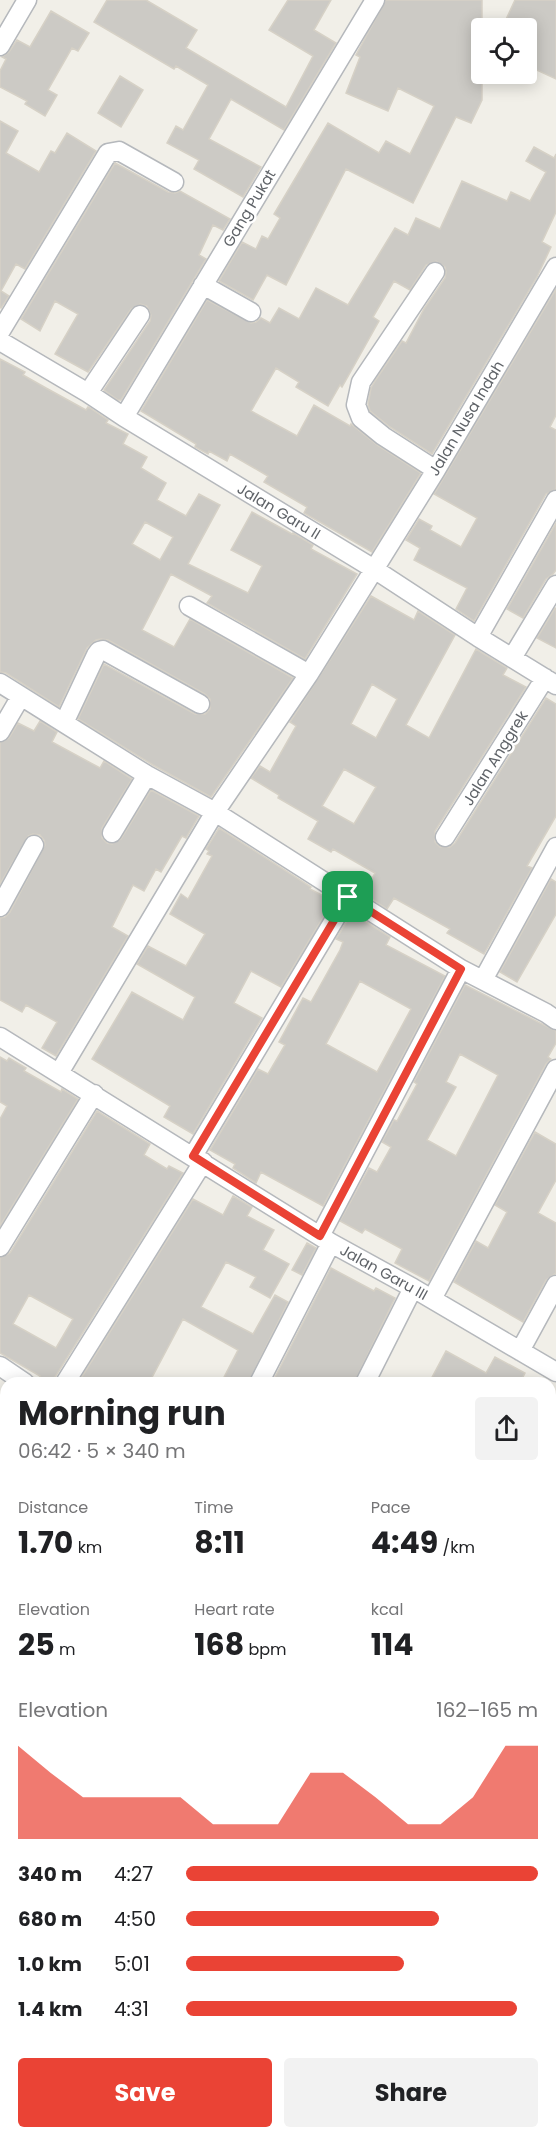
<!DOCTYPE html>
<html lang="en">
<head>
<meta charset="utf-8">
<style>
  body { margin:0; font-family:Poppins,sans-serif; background:#f2f2f2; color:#202124; height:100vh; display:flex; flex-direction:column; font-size:22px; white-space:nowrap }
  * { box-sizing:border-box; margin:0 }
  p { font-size:20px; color:#757577 }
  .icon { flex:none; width:33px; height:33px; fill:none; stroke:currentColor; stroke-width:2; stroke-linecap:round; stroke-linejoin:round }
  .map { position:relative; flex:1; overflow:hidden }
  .sheet { position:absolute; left:0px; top:1377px; width:556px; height:762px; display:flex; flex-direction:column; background:#fff; border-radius:18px 18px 0 0; box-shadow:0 3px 15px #0003 }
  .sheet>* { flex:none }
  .tools { position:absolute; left:471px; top:18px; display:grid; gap:12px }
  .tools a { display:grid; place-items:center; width:66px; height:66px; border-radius:6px; background:#fff; box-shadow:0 3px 15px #0003; font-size:30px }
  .pin { position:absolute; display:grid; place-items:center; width:51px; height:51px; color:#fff; margin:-26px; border-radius:12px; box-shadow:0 3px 9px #0006 }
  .round { display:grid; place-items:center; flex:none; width:63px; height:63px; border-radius:6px; background:#f2f2f2 }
  .headline { display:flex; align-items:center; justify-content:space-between; height:102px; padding:0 18px }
  h1 { font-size:33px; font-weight:700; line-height:45px }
  .figures { display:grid; grid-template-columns:repeat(3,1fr); gap:9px; height:102px; padding:6px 18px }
  .figures div { display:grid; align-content:center }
  .figures b { font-size:30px; font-weight:700 }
  .figures small { font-size:16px; font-weight:400 }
  .figures p { font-size:16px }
  .chart { height:168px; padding:12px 18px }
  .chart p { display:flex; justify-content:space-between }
  .chart svg { width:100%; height:108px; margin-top:6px; fill:#ea4335; opacity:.7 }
  .cta { display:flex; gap:12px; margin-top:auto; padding:12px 18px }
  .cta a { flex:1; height:69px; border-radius:6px; background:#ea4335; color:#fff; font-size:24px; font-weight:700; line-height:69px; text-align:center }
  .cta a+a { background:#f2f2f2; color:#202124 }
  ul { padding:0 18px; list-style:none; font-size:20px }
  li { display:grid; grid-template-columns:96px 72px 1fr; align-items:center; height:45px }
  li i { height:15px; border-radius:8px; background:#ea4335 }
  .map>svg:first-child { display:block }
  .building { fill:#cccac5; stroke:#d6d1c6; stroke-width:1.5; fill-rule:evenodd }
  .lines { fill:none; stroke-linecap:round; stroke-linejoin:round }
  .street-casing { stroke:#b5b8bc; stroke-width:21 }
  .street { stroke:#fff; stroke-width:18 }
  .route-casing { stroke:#fff; stroke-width:12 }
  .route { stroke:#ea4335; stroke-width:8 }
  .labels { text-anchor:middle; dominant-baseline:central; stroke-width:5; stroke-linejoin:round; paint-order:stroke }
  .street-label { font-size:15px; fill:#5f6368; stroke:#fff }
</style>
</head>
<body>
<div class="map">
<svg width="556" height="2139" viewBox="0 0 556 2139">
  <rect width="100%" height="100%" fill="#f1efe8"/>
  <path class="building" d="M107,0H146L197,30L186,48L286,107L313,56L269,30L288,0H331L314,30L336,43L284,130L231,99L209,139L261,167L243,197L194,169L199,160L167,143L176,126L183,130L208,85L176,66L174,69L94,22Z
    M386,0H482V100L471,123L456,117L413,203L346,169L286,285L267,275L253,300L219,281L242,242L256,249L262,236L268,239L280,218L274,214L328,123L379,153L386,141L410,154L434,106L398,88L388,111L346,93L360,57L356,55Z
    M515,0H556V79L526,65V28H502Z
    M51,11L89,33L78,51L72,48L48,90L57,95L45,116L25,104L27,101L0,87V71L6,59L2,57L9,52L17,40L30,47Z
    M120,76L143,90L121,127L98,113Z
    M0,121L18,131L6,153L39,172L51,151L55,153L67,133L96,151L25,269L16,264L1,291L9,296L1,308L0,307Z
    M534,147L554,158L556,154V212L542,242L551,247L537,277L432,454L390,427L370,411L368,404L371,388L375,381L402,341L406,343L424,309L445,278L446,272L445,267L436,261L426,265L410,290L394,281L373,317L379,321L342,387L340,385L328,406L296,387L299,382L276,368L251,411L297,436L314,405L350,426L351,424L377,445L421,473L372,552L304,513L307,507L264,482L268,476L230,454L227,461L209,451L208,454L195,447L196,444L141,411L207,300L251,323L256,322L261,318L270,323L279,308L299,319L316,288L348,305L395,228L408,235L416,218L440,229L462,181L507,201L511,192L530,201L546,172L526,161Z
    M115,163L168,192L175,193L180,191L230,219L223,230L213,225L199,255L206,259L121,400H118L104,390L150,321L151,315L147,306L140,304L131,309L88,372L55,354L78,314L55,301L40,331L21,319Z
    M556,289V415L550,427L556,430V489L546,494L474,621L456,609L467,588L414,560L420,548L406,540L419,519L432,526L430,530L461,547L477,518L434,494Z
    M0,359L25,372L23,375L46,388L86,410L88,407L90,408L108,420L106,423L128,434L123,444L147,457L141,468L166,483L157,500L186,516L199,494L220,505L188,564L248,593L262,566L231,550L252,512L292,534L293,533L313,545L311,549L357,574L305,659L207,603L212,596L171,574L142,630L174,647L190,619L293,678L211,797L153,765L78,719L104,664L195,714H205L210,709V699L205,694L108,640L101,639L96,640L87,648L59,707L6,673L0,672ZM145,522L173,537L160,560L132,544Z
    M556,523V570L553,574L546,579L523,618L507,609Z
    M371,596L414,620L418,611L455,635L406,725L429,738L476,649L507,668L503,675L526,687L435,831V842L440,847H450L455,843L546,698L556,704V816L527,866L532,868L484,954L447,933L450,929L394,898L387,909L368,896L370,891L366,889L375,873L333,849L331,852L308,839L318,821L278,798L279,795L251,778L260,766L270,772L296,726L290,722ZM372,684L397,699L376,738L351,724ZM344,769L376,787L354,824L322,806Z
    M555,608L556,609V648L537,638Z
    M40,721L57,732L52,742L100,768L104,761L132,779L102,828V838L107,843L112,844L121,839L151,790L199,816L186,838L182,836L161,872L156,869L144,891L133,885L112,927L128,936L56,1056L42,1048L57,1022L26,1005L22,1012L0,1000V918L5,917L10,912L45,845L44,840L40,835L33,834L28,836L0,884V743L9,738L18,723L34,731Z
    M219,828L311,887L310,889L333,901L281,987L251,971L234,1003L262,1018L193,1134L164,1117L170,1106L92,1059L132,992L183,1020L195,997L137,964L148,946L186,966L205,934L170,914L181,894L188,899L212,856L207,854L209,851L206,849Z
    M551,879L556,882V914L517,982L500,972Z
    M352,913L390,937L386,945L445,976L323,1206L261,1172L256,1183L233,1168L235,1164L210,1150L258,1069L268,1074L285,1045L279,1042L303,998L311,1002L340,950L343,942L336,939ZM360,981L411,1009L377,1072L326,1044Z
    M465,985L556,1031V1043L548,1057L551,1059L546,1064L429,1281L395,1263L402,1249L365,1229L362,1233L340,1221L369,1168L377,1172L391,1147L382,1142L394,1120L397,1121L417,1084L414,1082ZM460,1054L498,1075L456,1156L427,1140L456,1087L446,1082Z
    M0,1057L7,1061L9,1058L26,1068L24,1071L61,1092L62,1089L78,1099L0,1226V1119L7,1106L0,1102Z
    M97,1111L150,1144L144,1155L167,1169L169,1166L183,1173L55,1377L54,1383H48L39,1378L40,1376L0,1353V1258L10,1253ZM29,1295L73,1319L56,1348L13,1324Z
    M535,1132L556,1144V1180L538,1213L556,1223V1273L546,1280L523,1322L454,1282L476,1241L488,1248L507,1212L495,1205Z
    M233,1196L252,1207L247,1216L274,1230L263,1250L289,1264L270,1298L250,1287L256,1277L226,1262L201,1307L253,1334L275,1295L288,1302L248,1383H221L238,1350L183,1319L149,1383H78L193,1199L223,1215Z
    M307,1243L316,1248L302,1275L292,1270Z
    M331,1268L374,1291L376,1288L395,1298L354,1383H272Z
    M446,1351L486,1373L495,1357L525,1373L520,1383H429Z"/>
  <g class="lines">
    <defs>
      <path id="street" d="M0,46L27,0
        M435,272L361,382L356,405L361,418L383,436L436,470
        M203,285L251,312
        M0,332L108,153L119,151L174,182
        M0,341L88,393L124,417L374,569L478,637L556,685
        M88,393L140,315
        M124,417L375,0
        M189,606L309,674
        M478,637L556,500
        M512,658L556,585
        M0,683L147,775L215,812L461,969L546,1013L556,1020
        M64,723L96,655L99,651L103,650L200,704
        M0,732L21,696
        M112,833L147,775
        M445,837L545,678
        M0,907L34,845
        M483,980L556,847
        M0,1037L331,1243L413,1288L556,1372
        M59,1073L215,812L309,674L436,470L556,267
        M193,1156L348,897
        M320,1236L461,969
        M0,1247L94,1094
        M432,1299L556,1069
        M520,1351L556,1285
        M0,1366L25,1383
        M65,1383L203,1162
        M259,1383L331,1243
        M365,1383L413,1288
        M0,1485L6,1489
        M0,1514L6,1517
        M550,1604L556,1596
        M0,1704L6,1706
        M0,1781L6,1770
        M550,1805L556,1808
        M550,1903L556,1906
        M0,1950L6,1938
        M0,1990L6,1993
        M550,2002L556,2005
        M0,2068L6,2059
        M550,2084L556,2074
        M246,2133L256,2139
        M491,2133L501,2139
        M136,2139L139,2133
        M440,2139L444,2133"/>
    </defs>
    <use href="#street" class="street-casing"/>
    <use href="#street" class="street"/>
  </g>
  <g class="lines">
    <defs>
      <path id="route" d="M348,897L461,969L320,1236L193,1156Z"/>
    </defs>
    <use href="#route" class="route-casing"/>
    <use href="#route" class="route"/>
  </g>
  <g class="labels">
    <g class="street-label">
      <text transform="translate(249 208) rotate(-59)">Gang Pukat</text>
      <text transform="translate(466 418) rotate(-59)">Jalan Nusa Indah</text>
      <text transform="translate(279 511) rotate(31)">Jalan Garu II</text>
      <text transform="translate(495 758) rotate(-58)">Jalan Anggrek</text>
      <text transform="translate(384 1272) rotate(29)">Jalan Garu III</text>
    </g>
  </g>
</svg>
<div class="tools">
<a><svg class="icon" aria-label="locate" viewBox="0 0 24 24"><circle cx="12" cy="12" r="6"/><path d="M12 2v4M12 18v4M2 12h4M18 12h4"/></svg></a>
</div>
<div class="pin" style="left:348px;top:897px;background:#1e9e55"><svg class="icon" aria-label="arrive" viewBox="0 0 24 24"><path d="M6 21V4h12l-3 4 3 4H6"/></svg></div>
<section class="sheet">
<div class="headline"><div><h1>Morning run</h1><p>06:42 · 5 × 340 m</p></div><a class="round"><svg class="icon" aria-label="share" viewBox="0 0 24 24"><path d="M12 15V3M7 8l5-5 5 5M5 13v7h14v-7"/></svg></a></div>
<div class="figures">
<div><p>Distance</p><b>1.70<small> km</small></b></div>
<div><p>Time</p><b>8:11</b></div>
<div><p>Pace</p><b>4:49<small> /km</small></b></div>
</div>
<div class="figures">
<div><p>Elevation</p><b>25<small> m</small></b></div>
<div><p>Heart rate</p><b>168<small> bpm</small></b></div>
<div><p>kcal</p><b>114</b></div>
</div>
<div class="chart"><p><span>Elevation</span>162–165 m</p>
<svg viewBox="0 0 160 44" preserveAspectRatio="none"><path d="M0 44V6L10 17L20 27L30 27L40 27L50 27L60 38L70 38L80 38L90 17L100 17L110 27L120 38L130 38L140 27L150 6L160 6V44z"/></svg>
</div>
<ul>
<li><b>340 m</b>4:27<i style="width:100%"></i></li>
<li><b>680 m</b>4:50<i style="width:72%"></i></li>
<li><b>1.0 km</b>5:01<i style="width:62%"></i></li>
<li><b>1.4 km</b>4:31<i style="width:94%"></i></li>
</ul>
<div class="cta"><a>Save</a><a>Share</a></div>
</section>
</div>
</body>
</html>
